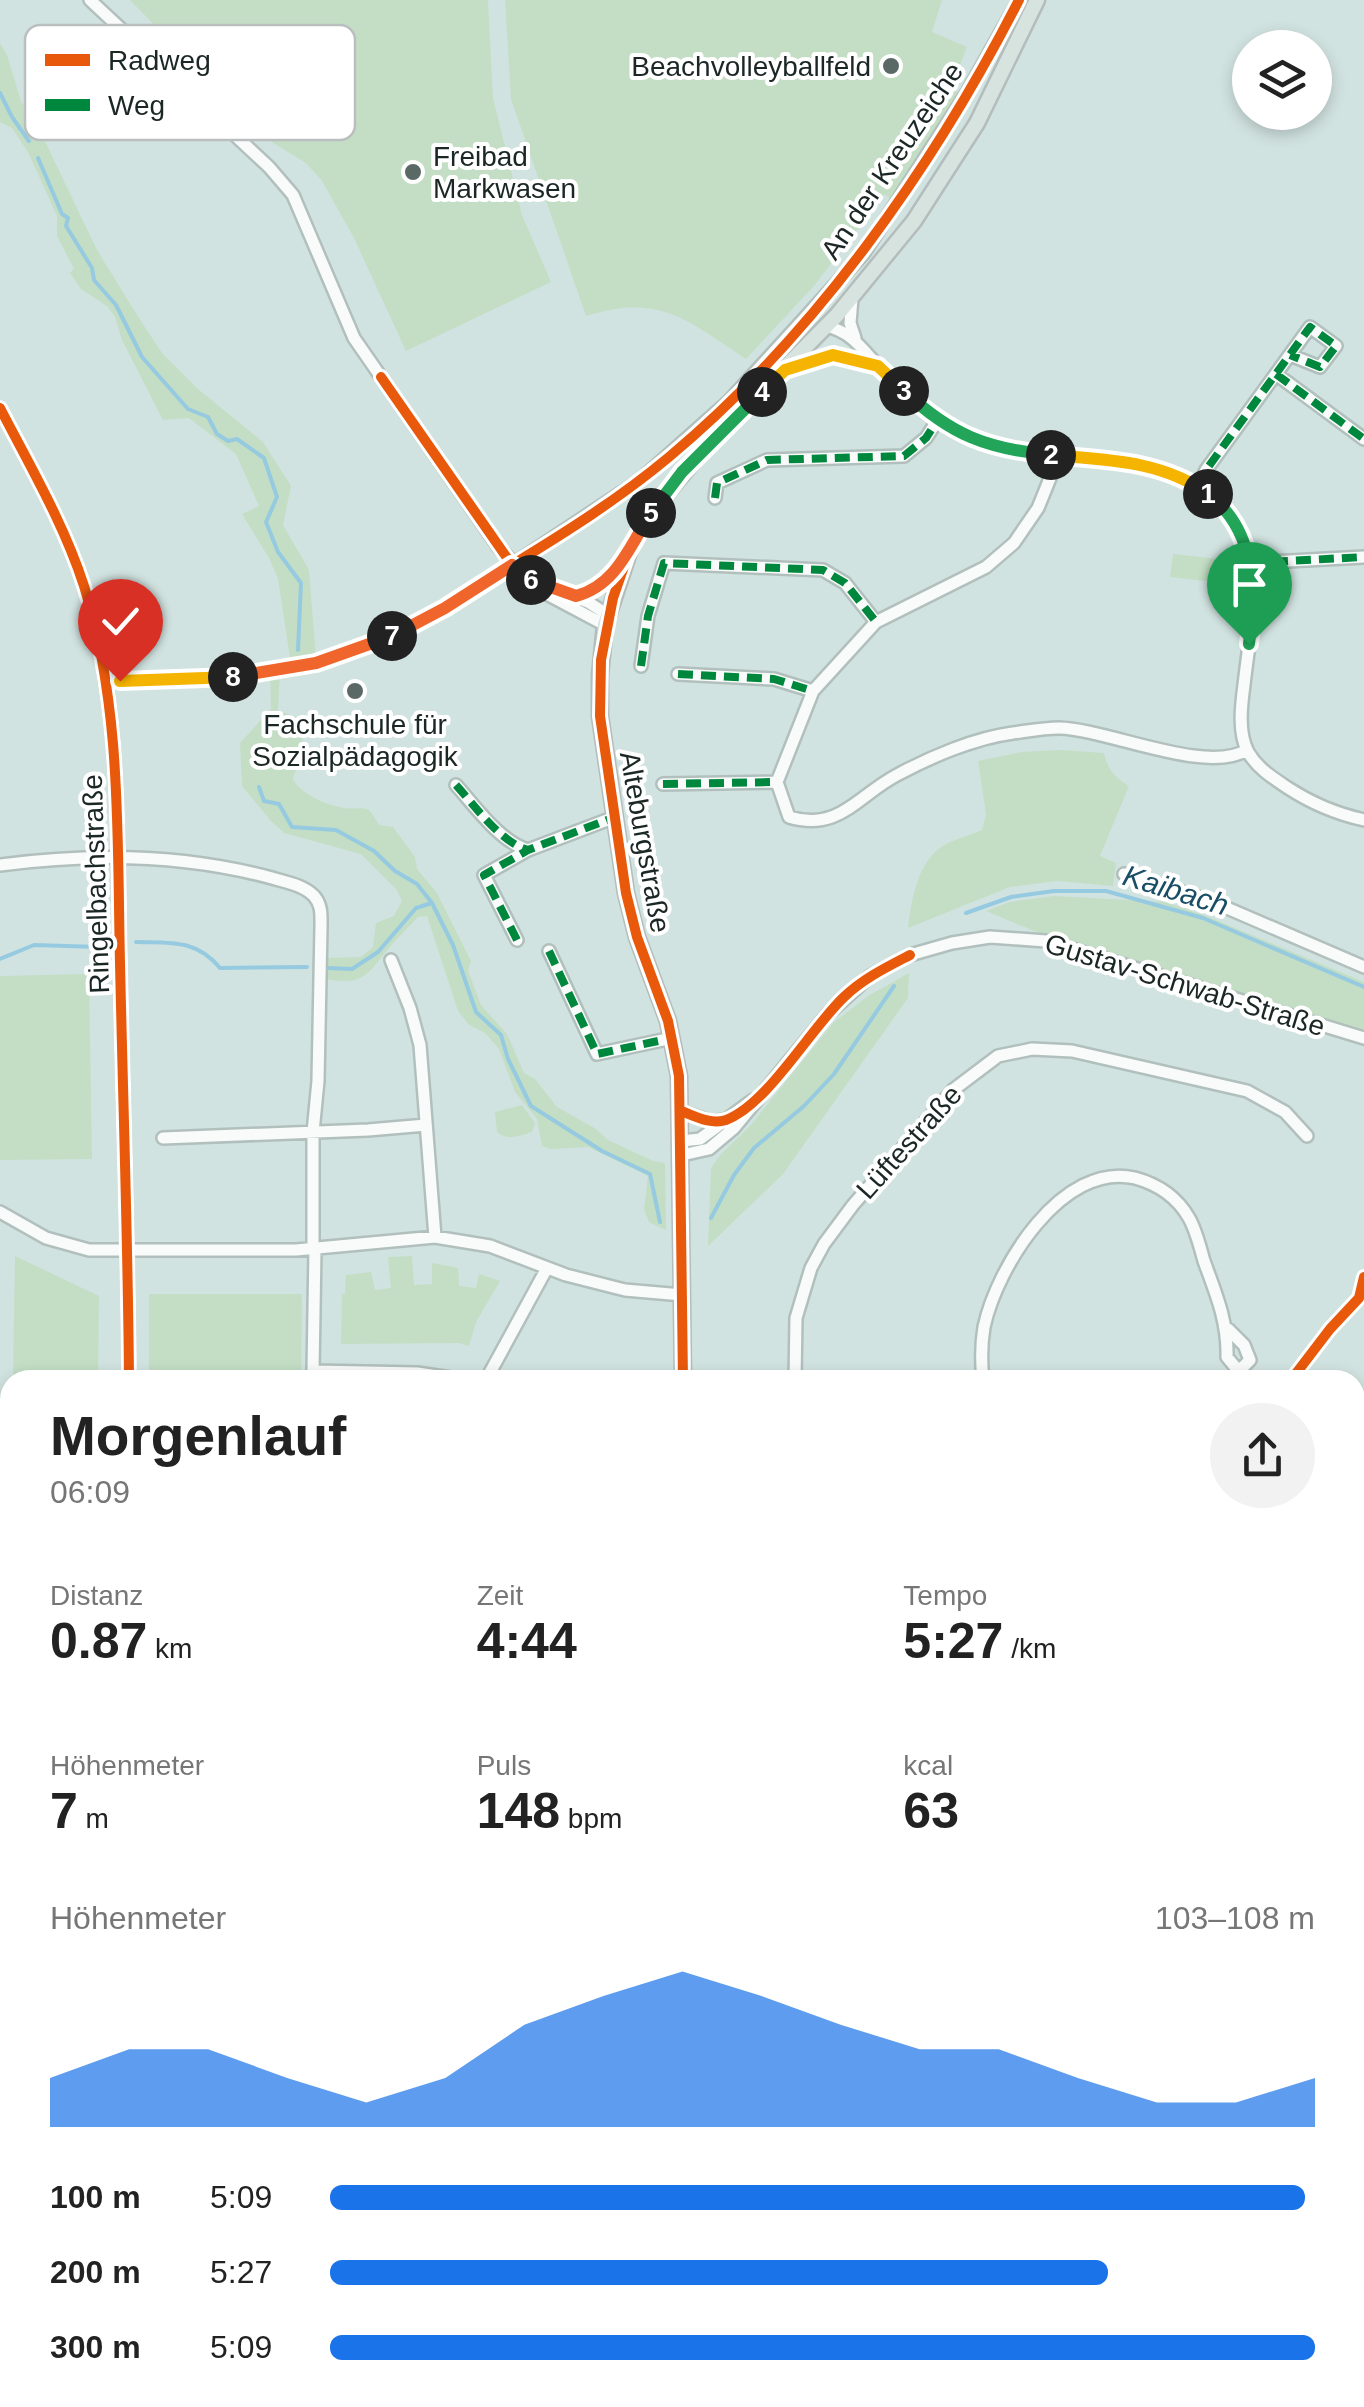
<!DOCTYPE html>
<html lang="de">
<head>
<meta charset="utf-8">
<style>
  body { margin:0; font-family:Arial,sans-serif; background:#f2f2f2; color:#222; height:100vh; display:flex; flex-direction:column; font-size:38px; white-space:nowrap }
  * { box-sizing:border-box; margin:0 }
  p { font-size:32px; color:#767676 }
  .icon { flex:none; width:55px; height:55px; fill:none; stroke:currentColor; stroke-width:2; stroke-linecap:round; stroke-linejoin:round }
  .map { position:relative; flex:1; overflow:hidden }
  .sheet { position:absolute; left:0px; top:1370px; width:1365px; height:1038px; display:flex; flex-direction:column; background:#fff; border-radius:30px 30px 0 0; box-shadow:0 5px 15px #0003 }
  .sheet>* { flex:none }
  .buttons { position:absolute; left:1232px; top:30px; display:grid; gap:20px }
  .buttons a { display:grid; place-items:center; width:100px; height:100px; border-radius:50%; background:#fff; box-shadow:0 5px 15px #0003; font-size:50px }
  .pin { position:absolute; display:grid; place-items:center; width:85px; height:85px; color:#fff; margin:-102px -42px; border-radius:50% 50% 50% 0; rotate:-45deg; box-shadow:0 0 10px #0007 }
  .pin .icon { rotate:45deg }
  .km { position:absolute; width:50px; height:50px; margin:-25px; border-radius:50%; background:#222; color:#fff; font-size:28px; line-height:50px; text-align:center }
  .round { display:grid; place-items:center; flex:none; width:105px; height:105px; border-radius:52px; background:#f2f2f2 }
  .summary { display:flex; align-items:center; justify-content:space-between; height:170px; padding:0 50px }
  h1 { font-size:55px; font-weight:800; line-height:75px }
  .figures { display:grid; grid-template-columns:repeat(3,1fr); gap:15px; height:170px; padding:10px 50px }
  .figures div { display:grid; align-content:center }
  .figures b { font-size:50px; font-weight:800 }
  .figures small { font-size:28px; font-weight:400 }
  .figures p { font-size:28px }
  .chart { height:280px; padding:20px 50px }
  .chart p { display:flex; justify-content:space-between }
  .chart svg { width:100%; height:180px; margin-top:10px; fill:#1a73e8; opacity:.7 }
  ul { padding:0 50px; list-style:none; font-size:32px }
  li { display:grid; grid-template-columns:160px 120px 1fr; align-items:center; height:75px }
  li i { height:25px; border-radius:12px; background:#1a73e8 }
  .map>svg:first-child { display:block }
  .green { fill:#c3dec4 }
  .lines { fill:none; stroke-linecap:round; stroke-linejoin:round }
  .stream { stroke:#96cae0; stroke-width:4 }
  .minor-casing { stroke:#b2c0bd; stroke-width:16 }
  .major-casing { stroke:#b4bdbc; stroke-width:19 }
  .minor { stroke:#f8fbfa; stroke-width:11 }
  .major { stroke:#d6e3de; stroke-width:14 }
  .quiet { stroke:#00873e; stroke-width:8; stroke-dasharray:15 8; stroke-linecap:butt }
  .cycleway-casing { stroke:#fff; stroke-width:16 }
  .cycleway { stroke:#e8590c; stroke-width:10 }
  .split-1-casing { stroke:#fff; stroke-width:20 }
  .split-2-casing { stroke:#fff; stroke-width:20 }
  .split-3-casing { stroke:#fff; stroke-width:20 }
  .split-4-casing { stroke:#fff; stroke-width:20 }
  .split-5-casing { stroke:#fff; stroke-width:20 }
  .split-6-casing { stroke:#fff; stroke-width:20 }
  .split-7-casing { stroke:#fff; stroke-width:20 }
  .split-8-casing { stroke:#fff; stroke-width:20 }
  .split-9-casing { stroke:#fff; stroke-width:20 }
  .split-1 { stroke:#22a559; stroke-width:12 }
  .split-2 { stroke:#f5b400; stroke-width:12 }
  .split-3 { stroke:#22a559; stroke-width:12 }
  .split-4 { stroke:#f5b400; stroke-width:12 }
  .split-5 { stroke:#22a559; stroke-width:12 }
  .split-6 { stroke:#f0652b; stroke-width:12 }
  .split-7 { stroke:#f0652b; stroke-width:12 }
  .split-8 { stroke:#f0652b; stroke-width:12 }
  .split-9 { stroke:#f5b400; stroke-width:12 }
  .poi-dot { fill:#5b6966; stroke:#fff; stroke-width:4 }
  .labels { text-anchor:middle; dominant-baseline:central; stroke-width:8; stroke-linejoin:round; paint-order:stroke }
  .poi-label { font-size:28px; fill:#1b2725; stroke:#fff; text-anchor:end }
  .street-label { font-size:28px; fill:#1b2725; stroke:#fff }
  .water-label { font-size:30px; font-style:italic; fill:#194e66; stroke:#fff }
  .key { fill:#fff; stroke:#bbbebe; stroke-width:2.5 }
  .key-label { font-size:28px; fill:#1b2725 }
</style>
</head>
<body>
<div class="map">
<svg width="1364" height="2407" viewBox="0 0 1364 2407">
  <rect width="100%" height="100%" fill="#d1e3e0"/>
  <path class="green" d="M130,0H488L493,98L522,215L551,282L406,351L354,238L322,181L306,163L262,136Z
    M505,0H942L932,32L967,47L951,88L957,91L956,102L951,106L949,114L944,116L946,120L938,125L896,194L891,200L885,194L813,287L746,359C687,320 660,293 586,316L511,99Z
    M0,43L7,55L21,101L42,135L97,250L137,315L162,353L198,389L263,442L291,486L283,525L309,570L316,659L291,664L278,579L269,558L242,514L259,506L236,454L189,418L163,420L122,340L115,317L107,306L81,289L70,273L74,269L57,236V216L29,154L12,128L0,122Z
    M1173,554L1218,559L1215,582L1170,577Z
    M280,671L278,711L301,718L306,724L301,745L307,751C305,763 294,768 293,780C303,795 326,805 344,808C352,810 363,806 370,811C372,813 378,823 379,825L393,827L415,857L417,869L437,893L471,961L468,971L481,1005L507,1034L524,1073L535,1079L557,1107L596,1129L608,1140L653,1161L665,1163L666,1230L649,1222L644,1209L648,1176L588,1147L550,1149L542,1146L537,1119L515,1092L499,1049L485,1033L469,1025L458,1011L427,916L418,917C407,929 394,941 384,954C363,981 359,984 322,979L324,958L361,957L373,947L376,923L394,916L402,901L397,890L361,854L284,833L270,820L242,786L240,743L271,709L270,673Z
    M1060,750L1104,753C1108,770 1114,777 1129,786L1100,856L1116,863L1113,886L1057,881L1010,887L908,928C911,903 916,870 936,851C947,841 968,836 982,830L986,814L978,761L1022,752Z
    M1053,896L1165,902L1209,917L1364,982V1032L1046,936L986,911L1010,902Z
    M909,973L908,998L783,1174L708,1246L711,1168L721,1154L750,1126L833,1023L868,996Z
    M89,974L92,1159L0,1160V976Z
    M522,1105L535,1123L532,1132C520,1136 507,1141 497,1132L495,1112Z
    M15,1256L99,1296L98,1380H13Z
    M412,1256L414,1285L432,1284V1263L458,1268L459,1286L476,1288L479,1274L500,1281L476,1322L469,1346L459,1343L341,1344L342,1294H345L346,1275L371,1272L375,1290L391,1288L388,1257Z
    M149,1294H302L301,1380H149Z
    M702,2398H908L914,2407H704Z
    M931,2398H1119L1097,2407H937Z"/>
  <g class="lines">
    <path class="stream" d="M0,93L12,117L29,141
      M38,158L62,214L68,218L66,226L92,268L94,280L116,305L142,357L188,409L208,417L217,434L228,441L237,439L264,458L277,497L266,522L278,552L301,583L298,650
      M259,787L264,801L279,804L292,827L336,830L374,851L395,871L417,884L432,903L453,945L476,1012L501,1035L508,1059L531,1106L602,1151L650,1174L660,1222
      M966,913L1011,897L1054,891H1106L1203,918L1364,987
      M136,942C171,943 196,939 220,968L307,967
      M0,959L34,945L100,947
      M328,968L352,969L378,952L416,908L432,903
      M711,1218L734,1175L754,1148L804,1106L834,1074L894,986"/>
    <defs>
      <path id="minor" d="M90,0L269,167L293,195L354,338L500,549L541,591L605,625
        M852,298L850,323L855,338
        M826,326C852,332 862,349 879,367C906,396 937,427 974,440C1053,469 1175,439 1230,516C1266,566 1250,629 1244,685C1241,707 1238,733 1248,752C1257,768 1273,778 1288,788C1311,803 1337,814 1364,820
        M785,370L833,355L877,366
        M1276,374L1364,439
        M0,408C30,466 64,524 84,586C122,708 117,837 120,963C123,1102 128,1241 129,1380
        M1059,456L1038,508L1014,543L986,567L876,622L813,691L777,782L789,817C839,832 857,796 897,775C930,757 975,738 1013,733C1028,731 1044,728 1059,728C1108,729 1205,775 1247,750
        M1198,486L1206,470L1310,327L1336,346L1320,367L1290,355
        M715,498L717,483L767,460L904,456L926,438L937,421
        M1250,563L1364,557
        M539,583L588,602L608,615
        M576,596L600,587L623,561
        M641,666L648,616L664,563L823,570L845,583L876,622
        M678,674L774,679L813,691
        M105,681L247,676L291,669L355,651L421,622L465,596L639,481L729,401L864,253L968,91L1019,0
        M663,784L777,782
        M456,785C475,806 500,842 528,850
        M0,865C90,853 184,854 272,878C285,882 304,885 314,896C322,905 321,915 321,926L318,1081L313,1132V1249
        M1124,874L1213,902L1364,967
        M517,940L484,875L528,850L615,817
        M549,951L597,1054L672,1038
        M391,960L410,1008L420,1045L435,1237
        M681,1111L712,1122L724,1120
        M163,1138L368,1130L426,1125
        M682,1141L700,1139L753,1100
        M682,1155L709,1149L734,1128L827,1015L870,976L910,955L952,943L990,937L1046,941L1364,1038
        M0,1212L46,1238L89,1250H296L435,1237L490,1246L566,1275L625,1290L682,1295
        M315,1249L313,1371L417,1373L465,1380
        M486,1380L547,1268
        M795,1380L796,1318L811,1268L824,1244L853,1205L953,1090L998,1056L1032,1049L1072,1051L1247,1091L1285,1112L1307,1136
        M983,1380C981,1362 981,1345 984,1327C997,1267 1062,1161 1135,1178C1157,1184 1177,1197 1189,1218C1196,1230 1200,1247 1204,1261C1216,1294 1228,1322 1227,1357L1236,1368H1242L1250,1360L1244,1345L1228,1329
        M0,1432H10
        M1355,1438L1364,1433
        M4,1635L6,1528
        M1355,1708L1364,1704
        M0,1726H10
        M0,1836H10
        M0,1885L3,1940L0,2007
        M1355,1890L1364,1886
        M1355,1935H1364
        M1355,2043L1364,2039
        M0,2049L10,2055
        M0,2317L10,2292
        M1355,2343L1364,2346
        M0,2394L34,2407
        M692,2398L693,2407
        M1319,2398L1324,2407
        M177,2407V2398
        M203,2407C263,2404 328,2394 386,2407
        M1124,2407L1146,2404L1159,2398"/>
      <path id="major" d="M683,1380L679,1076L668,1021L637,937L626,893L600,716V675L605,625L630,549L657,505L697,457L837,315L914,221L977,123L1037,0
        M918,2398L924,2407"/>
    </defs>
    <use href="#minor" class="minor-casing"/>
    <use href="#major" class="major-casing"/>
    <use href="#minor" class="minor"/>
    <use href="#major" class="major"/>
    <path class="quiet" d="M1276,374L1364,439
      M1198,486L1206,470L1310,327L1336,346L1320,367L1290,355
      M715,498L717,483L767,460L904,456L926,438L937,421
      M1250,563L1364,557
      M641,666L648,616L664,563L823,570L845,583L876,622
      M678,674L774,679L813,691
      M663,784L777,782
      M456,785C475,806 500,842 528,850
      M517,940L484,875L528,850L615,817
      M549,951L597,1054L672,1038
      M0,1432H10
      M4,1635L6,1528
      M1124,2407L1146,2404L1159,2398"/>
    <defs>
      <path id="cycleway" d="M381,377L512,565C566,532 620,498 669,457C815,335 933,168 1019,0
        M0,408C30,466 64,524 84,586C122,708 117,837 120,963C123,1102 128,1241 129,1380
        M681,1111C695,1116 710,1125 726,1120C767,1105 811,1028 844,997C864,978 887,967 910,955
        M683,1380L679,1076L668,1021L637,937L626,893L600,716L601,660L613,598L630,549L648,517L682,472L785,370
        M1291,1380L1330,1329L1359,1298L1364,1277"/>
    </defs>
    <use href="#cycleway" class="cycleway-casing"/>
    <use href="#cycleway" class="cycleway"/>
  </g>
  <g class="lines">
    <defs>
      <path id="split-1" d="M1208,494C1256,530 1256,590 1249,644"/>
      <path id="split-2" d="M1051,455C1105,460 1162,460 1208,494"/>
      <path id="split-3" d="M904,391C951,435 987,449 1051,455"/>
      <path id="split-4" d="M762,392L785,370L833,355L878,366L904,391"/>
      <path id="split-5" d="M651,513L682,472L762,392"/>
      <path id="split-6" d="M531,580L576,596C617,585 630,545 651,513"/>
      <path id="split-7" d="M392,636L445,608L512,565L531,580"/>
      <path id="split-8" d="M233,677L316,663L392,636"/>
      <path id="split-9" d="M120,681L233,677"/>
    </defs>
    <use href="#split-1" class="split-1-casing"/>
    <use href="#split-2" class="split-2-casing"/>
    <use href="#split-3" class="split-3-casing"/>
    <use href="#split-4" class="split-4-casing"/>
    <use href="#split-5" class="split-5-casing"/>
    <use href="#split-6" class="split-6-casing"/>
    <use href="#split-7" class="split-7-casing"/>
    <use href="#split-8" class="split-8-casing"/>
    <use href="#split-9" class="split-9-casing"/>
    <use href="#split-1" class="split-1"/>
    <use href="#split-2" class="split-2"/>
    <use href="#split-3" class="split-3"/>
    <use href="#split-4" class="split-4"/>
    <use href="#split-5" class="split-5"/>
    <use href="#split-6" class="split-6"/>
    <use href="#split-7" class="split-7"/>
    <use href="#split-8" class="split-8"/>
    <use href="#split-9" class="split-9"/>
  </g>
  <g class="poi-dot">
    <circle cx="891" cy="66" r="10"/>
    <circle cx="413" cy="172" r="10"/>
    <circle cx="355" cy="691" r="10"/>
  </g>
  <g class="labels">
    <g class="poi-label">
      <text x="871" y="66">Beachvolleyballfeld</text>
      <text x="433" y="156" text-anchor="start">Freibad<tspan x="433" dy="32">Markwasen</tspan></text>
      <text x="355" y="724" text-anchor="middle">Fachschule für<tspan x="355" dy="32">Sozialpädagogik</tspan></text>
    </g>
    <g class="street-label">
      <text transform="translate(892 161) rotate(-56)">An der Kreuzeiche</text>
      <text transform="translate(645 842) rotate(80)">Alteburgstraße</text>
      <text transform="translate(96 884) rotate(-92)">Ringelbachstraße</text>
      <text transform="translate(1185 985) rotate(17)">Gustav-Schwab-Straße</text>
      <text transform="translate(909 1142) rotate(-48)">Lüftestraße</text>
    </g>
    <g class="water-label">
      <text transform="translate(1176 890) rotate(17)">Kaibach</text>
    </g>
  </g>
  <rect x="25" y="25" width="330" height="115" rx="15" class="key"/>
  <rect x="45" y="54" width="45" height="12" fill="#e8590c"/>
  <rect x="45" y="99" width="45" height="12" fill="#00873e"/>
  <g class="key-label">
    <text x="108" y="70">Radweg</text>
    <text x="108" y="115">Weg</text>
  </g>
</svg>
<div class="buttons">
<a><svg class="icon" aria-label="layers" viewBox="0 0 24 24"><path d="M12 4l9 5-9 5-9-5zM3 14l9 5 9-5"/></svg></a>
</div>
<div class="pin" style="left:1249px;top:644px;background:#1e9e55"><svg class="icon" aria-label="arrive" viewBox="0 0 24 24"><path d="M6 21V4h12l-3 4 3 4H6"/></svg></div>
<div class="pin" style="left:120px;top:681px;background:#d93025"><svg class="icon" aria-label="check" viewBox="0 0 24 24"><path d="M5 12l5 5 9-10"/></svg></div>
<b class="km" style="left:1208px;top:494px">1</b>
<b class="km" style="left:1051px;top:455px">2</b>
<b class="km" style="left:904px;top:391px">3</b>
<b class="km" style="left:762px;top:392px">4</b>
<b class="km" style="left:651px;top:513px">5</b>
<b class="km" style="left:531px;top:580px">6</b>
<b class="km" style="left:392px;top:636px">7</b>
<b class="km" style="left:233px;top:677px">8</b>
<section class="sheet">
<div class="summary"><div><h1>Morgenlauf</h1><p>06:09</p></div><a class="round"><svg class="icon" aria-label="share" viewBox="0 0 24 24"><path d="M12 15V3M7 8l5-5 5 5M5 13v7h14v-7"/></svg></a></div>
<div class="figures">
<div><p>Distanz</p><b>0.87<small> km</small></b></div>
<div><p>Zeit</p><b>4:44</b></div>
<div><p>Tempo</p><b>5:27<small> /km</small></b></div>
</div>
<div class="figures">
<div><p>Höhenmeter</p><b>7<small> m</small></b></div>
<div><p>Puls</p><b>148<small> bpm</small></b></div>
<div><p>kcal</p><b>63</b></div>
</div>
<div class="chart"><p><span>Höhenmeter</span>103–108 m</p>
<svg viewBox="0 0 160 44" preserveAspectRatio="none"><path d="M0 44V32L10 25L20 25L30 32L40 38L50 32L60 19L70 12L80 6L90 12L100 19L110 25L120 25L130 32L140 38L150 38L160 32V44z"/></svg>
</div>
<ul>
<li><b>100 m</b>5:09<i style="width:99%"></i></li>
<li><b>200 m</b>5:27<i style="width:79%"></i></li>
<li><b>300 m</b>5:09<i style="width:100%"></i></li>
</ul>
</section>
</div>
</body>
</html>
